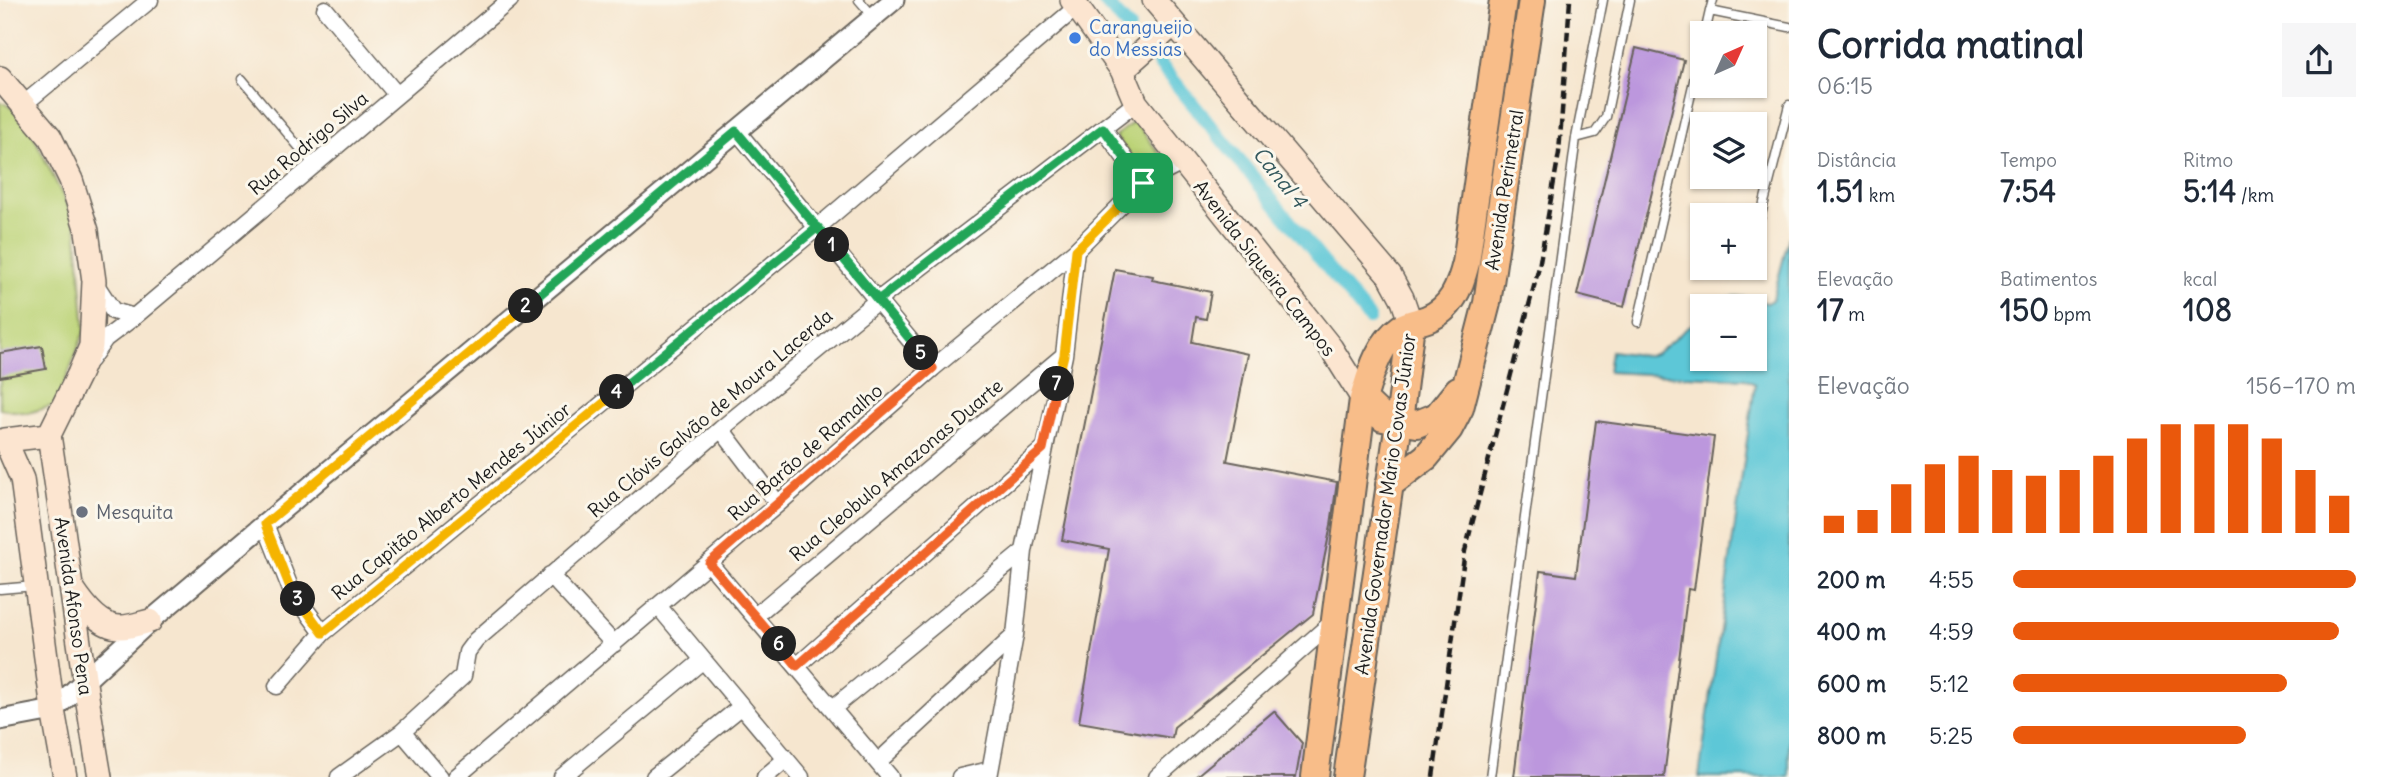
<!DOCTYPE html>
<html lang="pt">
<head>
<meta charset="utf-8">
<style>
  body { margin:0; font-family:Delius,sans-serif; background:#f6f6f7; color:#1f2937; height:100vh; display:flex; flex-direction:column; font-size:26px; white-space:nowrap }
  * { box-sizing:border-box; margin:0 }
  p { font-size:23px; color:#747a83 }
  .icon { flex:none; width:38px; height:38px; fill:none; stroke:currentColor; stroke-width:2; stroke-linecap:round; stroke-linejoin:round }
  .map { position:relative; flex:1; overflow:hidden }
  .drawer { display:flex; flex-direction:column; background:#fff; width:595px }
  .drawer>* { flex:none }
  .needle { width:46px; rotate:45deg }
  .controls { position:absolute; left:1690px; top:21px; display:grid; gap:14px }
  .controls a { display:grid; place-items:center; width:77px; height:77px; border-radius:0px; background:#fff; box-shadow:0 2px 5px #0004; font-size:35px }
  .pin { position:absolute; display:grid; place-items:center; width:60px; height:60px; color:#fff; margin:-30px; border-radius:14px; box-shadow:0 4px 10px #0006 }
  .km { position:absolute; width:35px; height:35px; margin:-18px; border-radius:50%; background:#222; color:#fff; font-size:19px; line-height:35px; text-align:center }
  .round { display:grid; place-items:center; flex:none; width:74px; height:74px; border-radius:0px; background:#f6f6f7 }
  .head { display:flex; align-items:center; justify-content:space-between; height:119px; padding:0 28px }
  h1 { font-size:38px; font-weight:700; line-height:52px }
  .figures { display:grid; grid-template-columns:repeat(3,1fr); gap:10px; height:119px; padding:7px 28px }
  .figures div { display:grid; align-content:center }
  .figures b { font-size:30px; font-weight:700 }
  .figures small { font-size:19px; font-weight:400 }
  .figures p { font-size:19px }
  .chart { height:196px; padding:14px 28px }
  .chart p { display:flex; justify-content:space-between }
  .chart svg { width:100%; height:126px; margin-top:7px; stroke:#ea580c; stroke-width:6 }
  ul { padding:0 28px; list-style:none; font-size:23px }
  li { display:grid; grid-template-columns:112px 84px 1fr; align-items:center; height:52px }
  li i { height:18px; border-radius:9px; background:#ea580c }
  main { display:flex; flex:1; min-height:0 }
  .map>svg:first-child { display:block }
  .green { fill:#bcd377; stroke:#6c784a; stroke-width:2 }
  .water { fill:#5dc7d7; stroke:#3c727a; stroke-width:2 }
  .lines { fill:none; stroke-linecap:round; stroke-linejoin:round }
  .canal { stroke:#5dc7d7; stroke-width:14 }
  .building { fill:#bc97dd }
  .service-casing { stroke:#68635b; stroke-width:11 }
  .minor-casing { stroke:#68635b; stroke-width:19 }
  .tertiary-casing { stroke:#68635b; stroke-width:23 }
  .secondary-casing { stroke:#68635b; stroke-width:26 }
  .primary-casing { stroke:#68635b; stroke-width:30 }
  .service { stroke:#fff; stroke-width:8 }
  .minor { stroke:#fff; stroke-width:16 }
  .tertiary { stroke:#fff; stroke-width:19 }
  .secondary { stroke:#fce5d0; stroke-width:23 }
  .primary { stroke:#f8bd89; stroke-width:26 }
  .rail { stroke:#1c1c1c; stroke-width:4.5; stroke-dasharray:10 5; stroke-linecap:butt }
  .split-1-casing { stroke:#fff; stroke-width:14 }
  .split-2-casing { stroke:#fff; stroke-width:14 }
  .split-3-casing { stroke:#fff; stroke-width:14 }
  .split-4-casing { stroke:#fff; stroke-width:14 }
  .split-5-casing { stroke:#fff; stroke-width:14 }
  .split-6-casing { stroke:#fff; stroke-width:14 }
  .split-7-casing { stroke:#fff; stroke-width:14 }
  .split-8-casing { stroke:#fff; stroke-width:14 }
  .split-1 { stroke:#22a559; stroke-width:9 }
  .split-2 { stroke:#22a559; stroke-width:9 }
  .split-3 { stroke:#f5b400; stroke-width:9 }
  .split-4 { stroke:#f5b400; stroke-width:9 }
  .split-5 { stroke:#22a559; stroke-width:9 }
  .split-6 { stroke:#f0652b; stroke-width:9 }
  .split-7 { stroke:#f0652b; stroke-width:9 }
  .split-8 { stroke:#f5b400; stroke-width:9 }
  .shop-dot { fill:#3f7fe0; stroke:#fbf7ec; stroke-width:2.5 }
  .worship-dot { fill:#6b7280; stroke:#fbf7ec; stroke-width:2.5 }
  .labels { text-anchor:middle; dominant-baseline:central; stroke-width:6; stroke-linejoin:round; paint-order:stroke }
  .shop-label { font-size:19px; fill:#366cbe; stroke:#fbf7ec; text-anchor:start }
  .street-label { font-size:19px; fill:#1c1c1c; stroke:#fbf7ec }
  .worship-label { font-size:19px; fill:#5b616d; stroke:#fbf7ec; text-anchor:start }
  .water-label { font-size:21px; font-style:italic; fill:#33585d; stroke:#fbf7ec }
</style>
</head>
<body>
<main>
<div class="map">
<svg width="1789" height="777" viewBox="0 0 1789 777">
  <rect width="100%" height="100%" fill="#fbf7ec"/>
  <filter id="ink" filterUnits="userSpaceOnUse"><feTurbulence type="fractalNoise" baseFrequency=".0143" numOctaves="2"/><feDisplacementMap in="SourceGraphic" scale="14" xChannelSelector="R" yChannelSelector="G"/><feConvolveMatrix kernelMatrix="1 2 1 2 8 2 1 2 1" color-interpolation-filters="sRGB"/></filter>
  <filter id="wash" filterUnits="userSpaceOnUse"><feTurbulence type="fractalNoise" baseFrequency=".00686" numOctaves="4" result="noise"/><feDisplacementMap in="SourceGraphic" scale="28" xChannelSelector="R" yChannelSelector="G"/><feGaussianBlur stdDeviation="1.57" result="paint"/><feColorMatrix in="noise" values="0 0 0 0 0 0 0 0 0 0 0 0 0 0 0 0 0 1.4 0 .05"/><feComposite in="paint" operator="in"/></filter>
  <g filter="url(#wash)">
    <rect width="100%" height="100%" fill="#f6e6cf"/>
    <path class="green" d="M0,101L23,114L76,223L85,330L56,405L28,413L0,409Z
      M1135,121L1161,156L1156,170L1146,175L1115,136Z"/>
    <path class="water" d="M1789,237V777H1699L1755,384L1745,379L1608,372L1611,351L1647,356L1657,353L1703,315V359H1755V306H1714C1735,289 1745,299 1768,303L1773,299Z"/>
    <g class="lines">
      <path class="canal" d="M1103,0L1129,28
        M1159,63L1369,318"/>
    </g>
    <g id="blocks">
      <path class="building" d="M1636,48L1684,60L1624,307L1577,295Z
        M1115,269L1153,276L1152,280L1211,292L1206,319L1196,317L1192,342L1248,354L1227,461L1337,482L1331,525L1313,614L1174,727L1172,738L1079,722L1109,549L1062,540Z
        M42,346L46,369L0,377V353Z
        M1596,421L1714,437L1694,590L1688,589L1664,777H1514L1540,571L1576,576Z
        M1274,711L1302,743L1296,777H1195Z"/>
    </g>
  </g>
  <g filter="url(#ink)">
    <use href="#blocks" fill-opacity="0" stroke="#68635b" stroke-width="2"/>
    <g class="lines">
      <defs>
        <path id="service" d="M859,0L873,16
          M1710,11L1713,0
          M1705,33L1710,11L1789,27
          M242,79L314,165
          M1576,138L1595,133L1606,117L1630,0
          M1755,238L1789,105
          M1638,322L1703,42
          M0,589L35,586
          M1490,777L1576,138L1603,0"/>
        <path id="minor" d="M325,9L397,95
          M24,104L150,0
          M1103,128L1143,183
          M736,130L933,368
          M96,285L113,311L134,317
          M90,360L105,339L134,317L510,0
          M721,429L778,504
          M265,524L291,590L323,633
          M709,563L890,777
          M550,575L614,644
          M658,606L801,777
          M755,616L1064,355
          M797,666L1043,449
          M277,686L323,633L818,227L1078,6
          M833,708L1024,551
          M402,732L440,777
          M878,762L1015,635
          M339,777L402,732L463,676L467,652L476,640L721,429L878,300L1136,103
          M456,777L778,504L933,368L1076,250L1143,183L1182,163
          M562,777L703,660
          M654,777L742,706
          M765,777L786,759
          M960,777L990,770
          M989,777L1015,635L1024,551L1064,355L1076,250
          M1157,777L1336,619"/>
        <path id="tertiary" d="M0,720L53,710L150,621L265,524L894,0"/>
        <path id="secondary" d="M1072,0L1122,70L1136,103L1331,348L1363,399
          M1154,0L1390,276L1402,298L1411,324
          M1122,70L1174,24
          M0,78L50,137L71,180L87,231L94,281L91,346L79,374L49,435
          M49,435C67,549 80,663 100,777
          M5,440L22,479L53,710L65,777
          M5,440L49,435
          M73,589C83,604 100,628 121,627C131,627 141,623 150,621"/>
        <path id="primary" d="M1363,399L1383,418L1417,424L1437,416L1458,390
          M1389,485L1426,457L1449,429L1460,408L1487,303L1532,0
          M1315,777L1363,399C1371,373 1378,344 1401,328C1409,323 1419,322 1427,319C1452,309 1460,287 1466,263L1503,0
          M1347,777L1399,422L1411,324"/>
      </defs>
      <use href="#service" class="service-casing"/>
      <use href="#minor" class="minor-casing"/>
      <use href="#tertiary" class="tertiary-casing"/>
      <use href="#secondary" class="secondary-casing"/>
      <use href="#primary" class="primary-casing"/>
      <use href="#service" class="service"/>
      <use href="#minor" class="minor"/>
      <use href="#tertiary" class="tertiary"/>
      <use href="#secondary" class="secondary"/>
      <use href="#primary" class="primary"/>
      <path class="rail" d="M1433,777L1465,551L1539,267L1559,153L1570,0"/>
    </g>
  </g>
  <g class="lines" filter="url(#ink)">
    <defs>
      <path id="split-1" d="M832,245L878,300L1103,128L1143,183"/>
      <path id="split-2" d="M526,306L736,131L832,245"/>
      <path id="split-3" d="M298,599L291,590L265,524L526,306"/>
      <path id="split-4" d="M298,599L323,633L617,392"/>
      <path id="split-5" d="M617,392L818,227L921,353"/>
      <path id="split-6" d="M779,644L709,563L933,368L921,353"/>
      <path id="split-7" d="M779,644L797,666L1043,449L1057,384"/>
      <path id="split-8" d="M1057,384L1064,355L1076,250L1143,183"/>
    </defs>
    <use href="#split-1" class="split-1-casing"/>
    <use href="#split-2" class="split-2-casing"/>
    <use href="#split-3" class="split-3-casing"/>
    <use href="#split-4" class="split-4-casing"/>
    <use href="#split-5" class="split-5-casing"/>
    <use href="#split-6" class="split-6-casing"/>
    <use href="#split-7" class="split-7-casing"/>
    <use href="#split-8" class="split-8-casing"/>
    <use href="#split-1" class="split-1"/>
    <use href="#split-2" class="split-2"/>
    <use href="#split-3" class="split-3"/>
    <use href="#split-4" class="split-4"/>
    <use href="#split-5" class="split-5"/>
    <use href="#split-6" class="split-6"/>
    <use href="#split-7" class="split-7"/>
    <use href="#split-8" class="split-8"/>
  </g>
  <circle class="shop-dot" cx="1075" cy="38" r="7"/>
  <circle class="worship-dot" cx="82" cy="512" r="7"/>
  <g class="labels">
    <g class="shop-label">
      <text x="1089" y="27">Carangueijo<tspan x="1089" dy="22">do Messias</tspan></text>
    </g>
    <g class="street-label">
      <text transform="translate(308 143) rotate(-40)">Rua Rodrigo Silva</text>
      <text transform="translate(1504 190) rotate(-81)">Avenida Perimetral</text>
      <text transform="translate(1265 268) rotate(52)">Avenida Siqueira Campos</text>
      <text transform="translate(710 413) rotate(-40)">Rua Clóvis Galvão de Moura Lacerda</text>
      <text transform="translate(805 452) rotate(-41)">Rua Barão de Ramalho</text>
      <text transform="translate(896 470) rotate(-40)">Rua Cleobulo Amazonas Duarte</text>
      <text transform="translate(451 501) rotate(-39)">Rua Capitão Alberto Mendes Júnior</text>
      <text transform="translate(1385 504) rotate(-82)">Avenida Governador Mário Covas Júnior</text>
      <text transform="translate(74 606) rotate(82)">Avenida Afonso Pena</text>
    </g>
    <g class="worship-label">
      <text x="96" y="512">Mesquita</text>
    </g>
    <g class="water-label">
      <text transform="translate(1280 177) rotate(51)">Canal 4</text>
    </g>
  </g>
</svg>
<div class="controls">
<a><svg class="needle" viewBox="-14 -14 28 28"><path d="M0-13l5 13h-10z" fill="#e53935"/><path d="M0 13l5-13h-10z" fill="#747a83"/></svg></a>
<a><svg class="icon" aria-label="layers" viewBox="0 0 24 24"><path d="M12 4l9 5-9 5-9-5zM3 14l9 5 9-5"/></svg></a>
<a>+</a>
<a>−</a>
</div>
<div class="pin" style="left:1143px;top:183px;background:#1e9e55"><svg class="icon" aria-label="arrive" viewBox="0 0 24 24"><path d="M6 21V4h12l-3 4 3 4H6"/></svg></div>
<b class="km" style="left:832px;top:245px">1</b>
<b class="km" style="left:526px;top:306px">2</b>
<b class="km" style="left:298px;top:599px">3</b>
<b class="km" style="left:617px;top:392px">4</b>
<b class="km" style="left:921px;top:353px">5</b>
<b class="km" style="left:779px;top:644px">6</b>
<b class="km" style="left:1057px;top:384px">7</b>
</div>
<section class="drawer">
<div class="head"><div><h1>Corrida matinal</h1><p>06:15</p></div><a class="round"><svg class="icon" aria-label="share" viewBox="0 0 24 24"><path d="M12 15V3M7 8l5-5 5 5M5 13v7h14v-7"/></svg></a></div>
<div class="figures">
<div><p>Distância</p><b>1.51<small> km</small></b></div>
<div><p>Tempo</p><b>7:54</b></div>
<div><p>Ritmo</p><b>5:14<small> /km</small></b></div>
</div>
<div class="figures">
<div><p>Elevação</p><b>17<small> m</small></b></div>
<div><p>Batimentos</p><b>150<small> bpm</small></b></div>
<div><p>kcal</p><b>108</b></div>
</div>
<div class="chart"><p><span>Elevação</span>156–170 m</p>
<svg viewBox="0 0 160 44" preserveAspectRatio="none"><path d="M5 44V38M15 44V36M25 44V27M35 44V20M45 44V17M55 44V22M65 44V24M75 44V22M85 44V17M95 44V11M105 44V6M115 44V6M125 44V6M135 44V11M145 44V22M155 44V31"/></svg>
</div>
<ul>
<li><b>200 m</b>4:55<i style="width:100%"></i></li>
<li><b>400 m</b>4:59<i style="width:95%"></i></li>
<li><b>600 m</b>5:12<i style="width:80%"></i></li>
<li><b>800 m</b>5:25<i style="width:68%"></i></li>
</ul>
</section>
</main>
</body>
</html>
